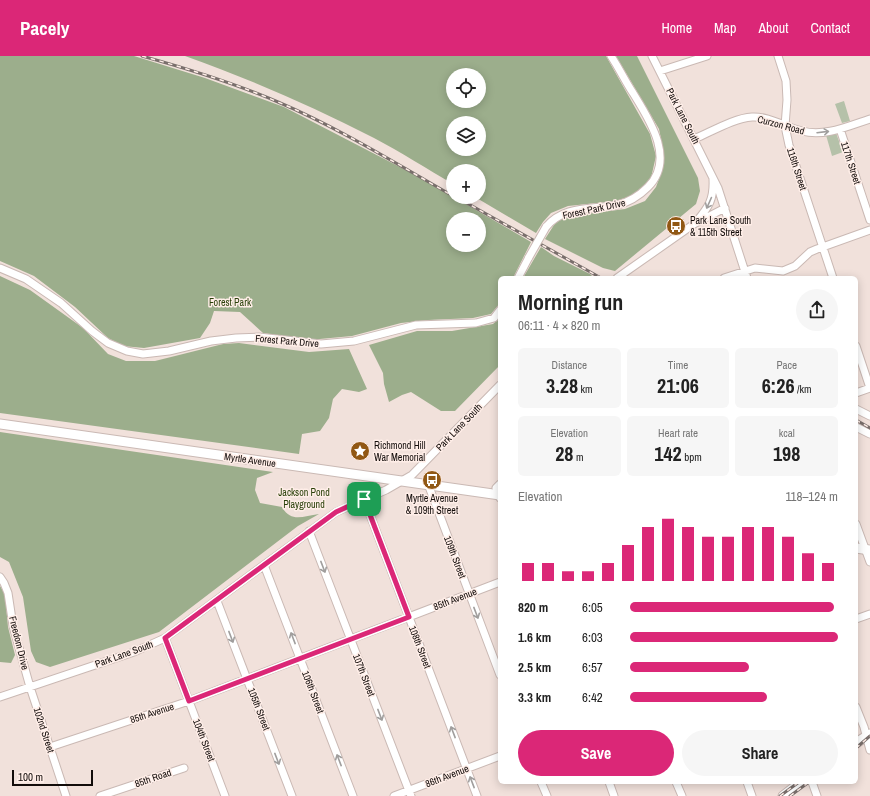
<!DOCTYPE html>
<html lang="en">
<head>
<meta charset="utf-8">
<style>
  body { margin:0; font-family:"Archivo Narrow",sans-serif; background:#f6f6f6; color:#222; height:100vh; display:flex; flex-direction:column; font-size:15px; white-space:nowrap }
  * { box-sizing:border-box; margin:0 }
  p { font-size:13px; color:#767676 }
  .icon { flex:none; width:22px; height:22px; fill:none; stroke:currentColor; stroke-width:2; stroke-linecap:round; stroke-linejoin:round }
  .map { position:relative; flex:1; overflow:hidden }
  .drawer { position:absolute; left:498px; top:220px; width:360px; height:508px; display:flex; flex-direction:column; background:#fff; border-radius:6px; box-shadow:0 2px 10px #0003 }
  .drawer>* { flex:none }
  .buttons { position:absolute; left:446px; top:12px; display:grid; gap:8px }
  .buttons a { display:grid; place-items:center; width:40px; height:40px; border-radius:50%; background:#fff; box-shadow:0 2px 10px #0003; font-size:20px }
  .scale { position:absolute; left:12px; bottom:10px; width:81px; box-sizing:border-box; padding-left:4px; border:2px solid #120c0a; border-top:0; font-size:11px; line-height:14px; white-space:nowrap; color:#120c0a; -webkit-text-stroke:3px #ffeee8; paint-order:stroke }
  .pin { position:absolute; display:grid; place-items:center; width:34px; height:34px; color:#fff; margin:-17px; border-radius:8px; box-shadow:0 2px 6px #0006 }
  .round { display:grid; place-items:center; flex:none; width:42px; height:42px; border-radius:21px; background:#f6f6f6 }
  .summary { display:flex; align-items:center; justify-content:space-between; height:68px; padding:0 20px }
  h1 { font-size:22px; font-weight:800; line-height:30px }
  .metrics { display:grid; grid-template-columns:repeat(3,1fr); gap:6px; height:68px; padding:4px 20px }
  .metrics div { display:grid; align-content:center; border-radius:6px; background:#f6f6f6; text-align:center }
  .metrics b { font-size:20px; font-weight:800 }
  .metrics small { font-size:11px; font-weight:400 }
  .metrics p { font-size:11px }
  .chart { height:112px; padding:8px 20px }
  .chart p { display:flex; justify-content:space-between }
  .chart svg { width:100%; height:72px; margin-top:4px; stroke:#db2777; stroke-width:6 }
  .button { display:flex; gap:8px; margin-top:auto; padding:8px 20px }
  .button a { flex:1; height:46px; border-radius:24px; background:#db2777; color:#fff; font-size:16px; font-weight:800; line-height:46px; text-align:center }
  .button a+a { background:#f6f6f6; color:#222 }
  ul { padding:0 20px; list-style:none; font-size:13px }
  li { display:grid; grid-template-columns:64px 48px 1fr; align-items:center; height:30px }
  li i { height:10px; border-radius:5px; background:#db2777 }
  header { display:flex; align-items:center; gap:24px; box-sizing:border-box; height:56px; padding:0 20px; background:#db2777; color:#fff }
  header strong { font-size:19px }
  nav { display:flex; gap:22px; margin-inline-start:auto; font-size:14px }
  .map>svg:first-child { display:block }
  .green { fill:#b5c1a9 }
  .forest { fill:#9cae8c; fill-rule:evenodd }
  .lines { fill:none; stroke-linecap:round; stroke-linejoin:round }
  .minor-casing { stroke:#cab9b4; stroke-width:9 }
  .major-casing { stroke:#cab9b4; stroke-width:11 }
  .minor { stroke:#fff; stroke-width:7 }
  .major { stroke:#fff; stroke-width:9 }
  .rail-casing { stroke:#7a6f6c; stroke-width:3 }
  .rail { stroke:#ffeee8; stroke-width:1.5; stroke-dasharray:4.5; stroke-linecap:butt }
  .minor-bridge-casing { stroke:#cab9b4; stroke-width:9; stroke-linecap:butt }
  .minor-bridge { stroke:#fff; stroke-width:7 }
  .oneway { stroke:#a09e9d }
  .route-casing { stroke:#fff; stroke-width:8 }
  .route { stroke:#db2777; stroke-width:5 }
  .labels { text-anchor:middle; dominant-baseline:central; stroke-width:3; stroke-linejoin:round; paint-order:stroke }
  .street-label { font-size:10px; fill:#120c0a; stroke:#ffeee8 }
  .poi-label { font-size:10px; fill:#120c0a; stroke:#ffeee8; text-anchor:start }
  .park-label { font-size:10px; fill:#294009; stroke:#ffeee8 }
</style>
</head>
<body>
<header>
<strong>Pacely</strong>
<nav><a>Home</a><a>Map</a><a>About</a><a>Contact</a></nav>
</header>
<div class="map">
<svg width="870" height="740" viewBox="0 0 870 740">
  <rect width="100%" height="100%" fill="#f1e1db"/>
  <path class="green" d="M844,45L850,65L842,67L835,48Z
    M836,77L843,96L832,100L826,79Z"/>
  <path class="forest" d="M0,0H134L205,22L284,51L423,123L531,186L513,222H500V247L491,258L473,262L428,264L401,267L352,280L309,284L263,277L240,256L214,255L210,267L200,282L144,292L123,290L108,282L75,251L34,220L0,205ZM453,163H479V189H453Z
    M185,0H606L650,78L656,100L651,122L634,139L616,145L568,150L551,157L543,166L536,177L475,141H479V115H453V128C427,113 401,96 374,82C313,51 250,23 185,0ZM453,19H479V45H453ZM453,67H479V93H453Z
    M616,0H637L698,122L700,135L696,148L615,215L603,212L545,183L554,169L561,163L579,159L625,153L645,145L656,131L662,115L663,93L659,73Z
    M541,191L554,200L590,218L594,222H523Z
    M0,220L30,234L83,272L108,298L126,305H155L223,288L239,287L309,296L349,293L367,333L359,336L342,333L333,343L329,362L320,375L302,378L299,398L0,357Z
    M500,262V309L455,355H441L411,336L402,339L389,346L384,328L383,317L369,289L417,275H452L493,268Z
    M0,376L273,416L257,422L255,434L260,447L282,451C291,467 303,460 319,458L298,470L159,576L50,611L36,606L31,595L23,541L9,506L0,501Z
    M0,530L5,538L8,571L15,599L11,607L0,606Z"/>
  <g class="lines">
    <defs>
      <path id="minor" d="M652,0L718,132L747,222
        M778,0L786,25L787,44L785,70L789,89L833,222
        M660,15L707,0
        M840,73L870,164
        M694,83C711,76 734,62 752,61C769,60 785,71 802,75C825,81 848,70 870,63
        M696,166C709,151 714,143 713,123
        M546,171C564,149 592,154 617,149C630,146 639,140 648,131C676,103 649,63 633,37C625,25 619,12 611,0
        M0,212L26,223L61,247L92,275L108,287L127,295L143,298L169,295L211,285L236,282L259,281L321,288L354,285L416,269L476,267L494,262L500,254
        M518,222L529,201
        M617,222L694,168L725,152
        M724,222L755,212L783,215L795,210L810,196L817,193L870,174
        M856,290L870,332
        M856,337L870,332
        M856,353L870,360
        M856,371L870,378
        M428,428L500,619
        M500,442L496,432L500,428
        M364,443L477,740
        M856,468L870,506
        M309,475L411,740
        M264,509L353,740
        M0,521L4,527L8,537L13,570L30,631L66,740
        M217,545L292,740
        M856,563L870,558
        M165,582L225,740
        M0,641L134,596L165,582L336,456L386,434L412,419L500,329
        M856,651L864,671L870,694
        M50,691L189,645L500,526
        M541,726L547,740
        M609,726L614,740
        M676,726L682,740
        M747,726L752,740
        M812,726L817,740
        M100,740L184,712
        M394,740L500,700"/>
      <path id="major" d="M0,368L500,439
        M856,492L870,494
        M856,687L870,678
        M783,740L801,726"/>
    </defs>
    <use href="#minor" class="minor-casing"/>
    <use href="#major" class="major-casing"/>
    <use href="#minor" class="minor"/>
    <use href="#major" class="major"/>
    <defs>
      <path id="rail" d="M142,0C189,13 234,27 278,46C339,72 395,107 453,140
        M456,141L601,222
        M856,364L870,372
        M856,692L870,680
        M780,740L799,726
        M790,740L809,726"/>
    </defs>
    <use href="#rail" class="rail-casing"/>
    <use href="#rail" class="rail"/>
    <defs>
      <path id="minor-bridge" d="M529,201L546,171"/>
    </defs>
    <use href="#minor-bridge" class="minor-bridge-casing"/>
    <use href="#minor-bridge" class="minor-bridge"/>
  </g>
  <defs><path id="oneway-shaft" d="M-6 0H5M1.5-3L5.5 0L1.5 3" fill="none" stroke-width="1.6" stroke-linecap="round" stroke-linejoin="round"/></defs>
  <g class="oneway">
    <use href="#oneway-shaft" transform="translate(823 76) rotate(-7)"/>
    <use href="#oneway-shaft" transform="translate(709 147) rotate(114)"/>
    <use href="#oneway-shaft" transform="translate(323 511) rotate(69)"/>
    <use href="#oneway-shaft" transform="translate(476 557) rotate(69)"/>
    <use href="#oneway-shaft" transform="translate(231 581) rotate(69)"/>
    <use href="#oneway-shaft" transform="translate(293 582) rotate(-111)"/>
    <use href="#oneway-shaft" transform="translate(380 659) rotate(69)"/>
    <use href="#oneway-shaft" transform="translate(453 676) rotate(-111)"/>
    <use href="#oneway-shaft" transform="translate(277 703) rotate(69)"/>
    <use href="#oneway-shaft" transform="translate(339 704) rotate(-111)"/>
    <use href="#oneway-shaft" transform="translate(472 726) rotate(-111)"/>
  </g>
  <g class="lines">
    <defs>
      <path id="route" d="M364,443L409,561L189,645L165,582L336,456Z"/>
    </defs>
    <use href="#route" class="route-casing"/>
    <use href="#route" class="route"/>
  </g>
  <defs>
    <symbol id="bus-disc" viewBox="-11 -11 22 22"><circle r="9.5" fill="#915814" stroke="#ffeee8"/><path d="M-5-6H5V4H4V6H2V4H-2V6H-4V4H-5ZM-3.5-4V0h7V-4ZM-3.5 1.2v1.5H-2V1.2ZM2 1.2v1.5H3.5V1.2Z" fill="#fff"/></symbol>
    <symbol id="sight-disc" viewBox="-11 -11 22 22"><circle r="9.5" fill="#915814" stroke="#ffeee8"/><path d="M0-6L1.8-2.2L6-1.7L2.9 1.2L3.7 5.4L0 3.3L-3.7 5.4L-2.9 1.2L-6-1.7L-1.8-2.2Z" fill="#fff"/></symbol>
  </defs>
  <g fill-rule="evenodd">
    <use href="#bus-disc" x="665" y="159" width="22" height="22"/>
    <use href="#sight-disc" x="349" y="384" width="22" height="22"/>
    <use href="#bus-disc" x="421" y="413" width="22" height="22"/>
  </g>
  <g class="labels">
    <g class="street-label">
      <text transform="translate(683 60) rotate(63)">Park Lane South</text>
      <text transform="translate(781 69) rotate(15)">Curzon Road</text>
      <text transform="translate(851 107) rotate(72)">117th Street</text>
      <text transform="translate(797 113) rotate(72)">116th Street</text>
      <text transform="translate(594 153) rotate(-12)">Forest Park Drive</text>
      <text transform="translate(287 285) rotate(5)">Forest Park Drive</text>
      <text transform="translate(459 371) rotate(-46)">Park Lane South</text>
      <text transform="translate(250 404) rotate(8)">Myrtle Avenue</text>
      <text transform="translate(455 501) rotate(69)">109th Street</text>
      <text transform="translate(455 543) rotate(-21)">85th Avenue</text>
      <text transform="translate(19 587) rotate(76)">Freedom Drive</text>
      <text transform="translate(420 591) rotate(69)">108th Street</text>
      <text transform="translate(124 598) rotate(-20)">Park Lane South</text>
      <text transform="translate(364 619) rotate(69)">107th Street</text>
      <text transform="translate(313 636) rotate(69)">106th Street</text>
      <text transform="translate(259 653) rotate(69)">105th Street</text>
      <text transform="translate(152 657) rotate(-18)">85th Avenue</text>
      <text transform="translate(44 674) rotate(72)">102nd Street</text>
      <text transform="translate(204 684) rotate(69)">104th Street</text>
      <text transform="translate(447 720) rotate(-21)">86th Avenue</text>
      <text transform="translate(153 722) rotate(-19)">85th Road</text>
    </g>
    <g class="poi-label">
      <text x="690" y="164">Park Lane South<tspan x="690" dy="12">&amp; 115th Street</tspan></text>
      <text x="374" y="389">Richmond Hill<tspan x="374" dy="12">War Memorial</tspan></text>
      <text x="432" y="442" text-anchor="middle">Myrtle Avenue<tspan x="432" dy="12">&amp; 109th Street</tspan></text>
    </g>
    <g class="park-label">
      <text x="230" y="246">Forest Park</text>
      <text x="304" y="436">Jackson Pond<tspan x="304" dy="12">Playground</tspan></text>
    </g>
  </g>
</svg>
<div class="buttons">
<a><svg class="icon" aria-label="locate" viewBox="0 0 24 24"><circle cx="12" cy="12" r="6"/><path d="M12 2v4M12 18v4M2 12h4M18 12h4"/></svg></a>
<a><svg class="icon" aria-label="layers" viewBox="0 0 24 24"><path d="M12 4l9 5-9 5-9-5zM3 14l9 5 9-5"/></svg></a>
<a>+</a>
<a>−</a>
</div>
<div class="scale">100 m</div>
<div class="pin" style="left:364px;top:443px;background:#1e9e55"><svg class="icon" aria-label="arrive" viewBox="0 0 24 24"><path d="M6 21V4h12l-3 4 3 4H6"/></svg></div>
<section class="drawer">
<div class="summary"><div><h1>Morning run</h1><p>06:11 · 4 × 820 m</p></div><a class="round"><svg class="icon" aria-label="share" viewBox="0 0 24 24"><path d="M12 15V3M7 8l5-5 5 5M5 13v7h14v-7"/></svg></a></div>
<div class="metrics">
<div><p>Distance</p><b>3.28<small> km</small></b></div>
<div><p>Time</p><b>21:06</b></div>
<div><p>Pace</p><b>6:26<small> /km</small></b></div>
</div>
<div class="metrics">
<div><p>Elevation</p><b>28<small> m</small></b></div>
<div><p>Heart rate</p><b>142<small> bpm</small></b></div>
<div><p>kcal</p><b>198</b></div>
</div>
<div class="chart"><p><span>Elevation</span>118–124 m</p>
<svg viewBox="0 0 160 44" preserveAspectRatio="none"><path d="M5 44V33M15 44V33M25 44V38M35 44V38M45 44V33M55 44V22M65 44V11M75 44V6M85 44V11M95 44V17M105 44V17M115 44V11M125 44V11M135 44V17M145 44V27M155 44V33"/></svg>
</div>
<ul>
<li><b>820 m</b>6:05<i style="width:98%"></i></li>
<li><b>1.6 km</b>6:03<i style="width:100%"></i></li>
<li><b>2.5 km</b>6:57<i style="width:57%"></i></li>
<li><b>3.3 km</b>6:42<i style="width:66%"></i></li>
</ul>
<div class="button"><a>Save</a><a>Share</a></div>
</section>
</div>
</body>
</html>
